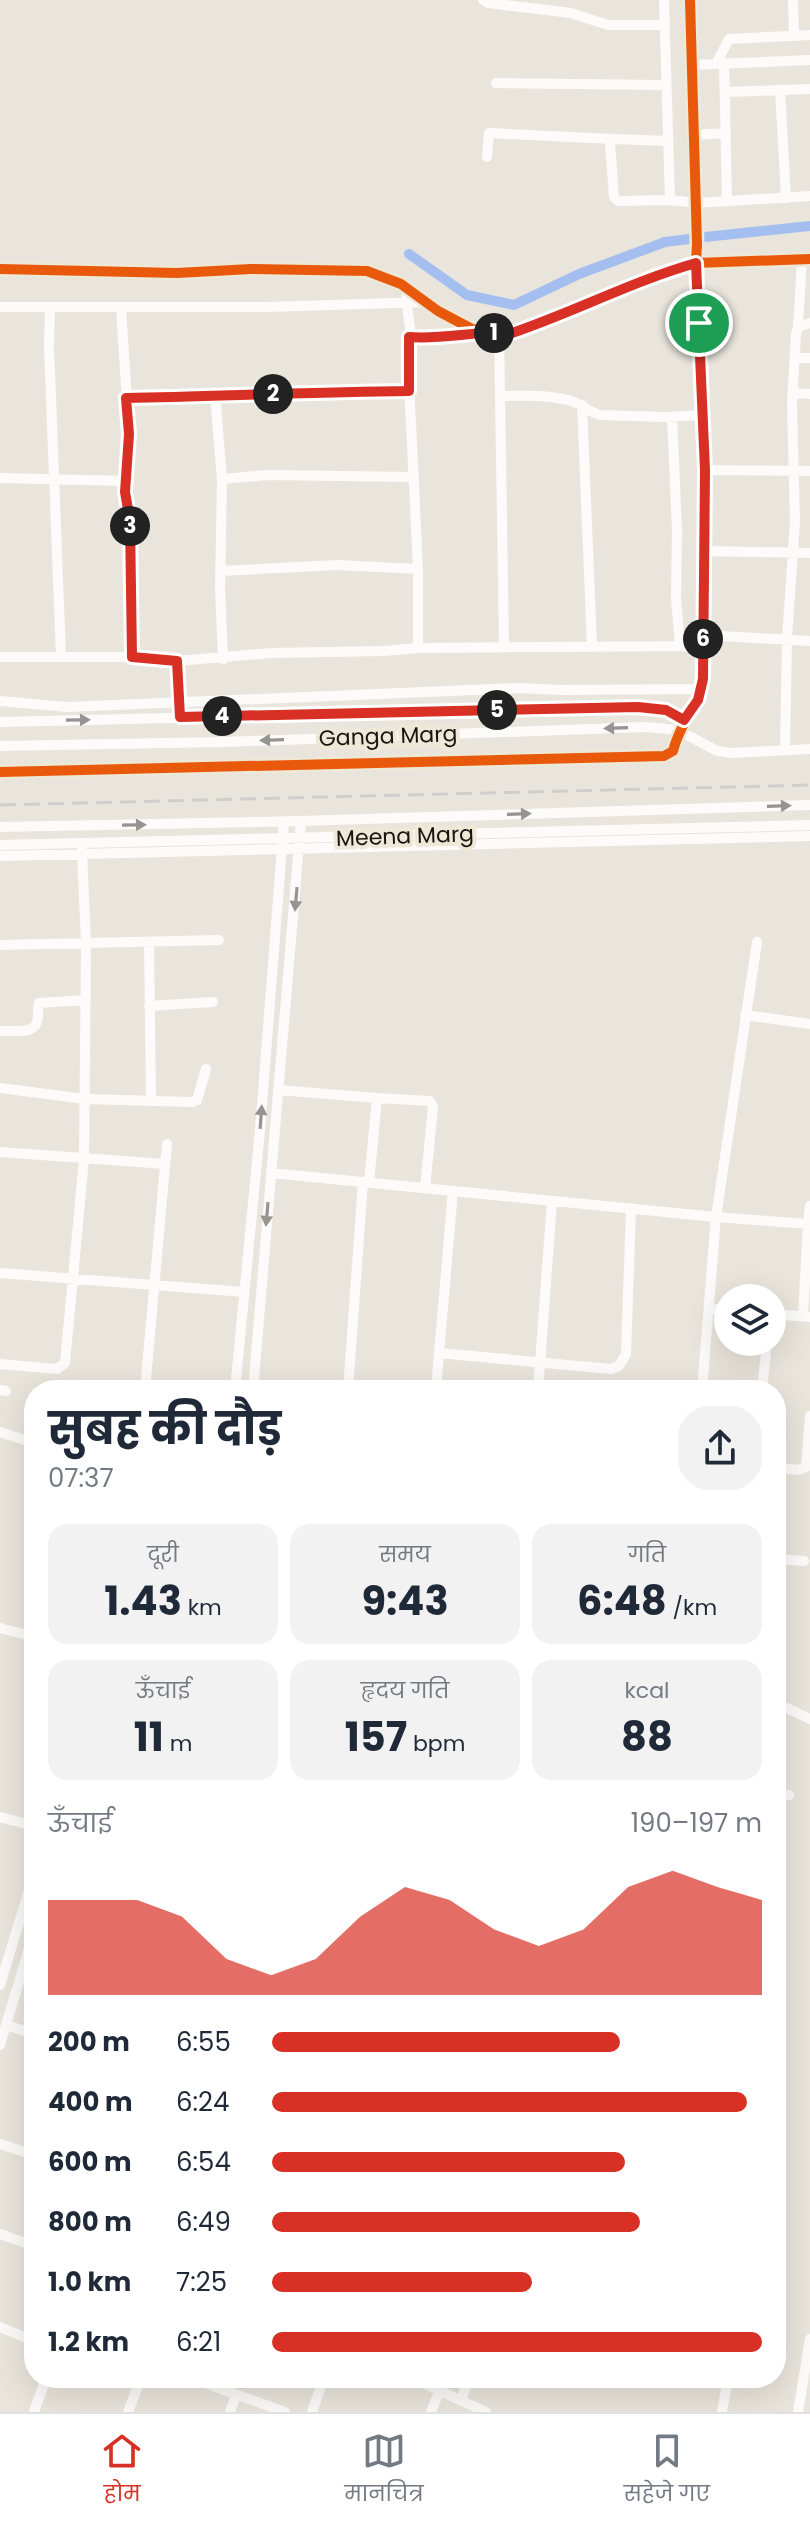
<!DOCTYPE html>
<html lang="hi">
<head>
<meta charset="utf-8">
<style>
  body { margin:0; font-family:Poppins,"Noto Sans Devanagari",sans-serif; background:#f2f2f3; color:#1f2937; height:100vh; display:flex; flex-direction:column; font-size:30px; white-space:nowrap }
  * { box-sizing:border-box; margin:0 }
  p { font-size:26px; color:#747a83 }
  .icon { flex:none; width:44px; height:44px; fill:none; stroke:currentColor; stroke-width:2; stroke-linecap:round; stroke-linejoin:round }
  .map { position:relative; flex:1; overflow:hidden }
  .details { position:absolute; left:24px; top:1380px; width:762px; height:1008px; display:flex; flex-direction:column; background:#fff; border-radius:32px; box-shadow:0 8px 32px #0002 }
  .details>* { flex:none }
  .controls { position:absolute; left:714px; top:1284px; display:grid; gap:16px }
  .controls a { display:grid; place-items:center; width:72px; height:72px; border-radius:50%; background:#fff; box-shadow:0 8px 32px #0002; font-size:40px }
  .pin { position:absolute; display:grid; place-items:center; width:68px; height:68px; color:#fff; margin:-34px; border:4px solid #fff; border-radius:50%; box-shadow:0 2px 8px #0007 }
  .km { position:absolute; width:40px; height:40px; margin:-20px; border-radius:50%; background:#222; color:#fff; font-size:22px; line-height:40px; text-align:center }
  .round { display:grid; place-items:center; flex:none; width:84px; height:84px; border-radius:32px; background:#f2f2f3 }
  .headline { display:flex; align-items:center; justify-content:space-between; height:136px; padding:0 24px }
  h1 { font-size:44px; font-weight:700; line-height:60px }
  .metrics { display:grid; grid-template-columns:repeat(3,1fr); gap:12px; height:136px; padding:8px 24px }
  .metrics div { display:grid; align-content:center; border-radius:20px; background:#f2f2f3; text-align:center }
  .metrics b { font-size:40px; font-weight:700 }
  .metrics small { font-size:22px; font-weight:400 }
  .metrics p { font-size:22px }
  .chart { height:224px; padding:16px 24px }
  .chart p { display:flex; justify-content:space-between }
  .chart svg { width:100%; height:144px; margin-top:8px; fill:#d93025; opacity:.7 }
  ul { padding:0 24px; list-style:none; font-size:26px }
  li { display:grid; grid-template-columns:128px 96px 1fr; align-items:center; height:60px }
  li i { height:20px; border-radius:10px; background:#d93025 }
  .tab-bar { display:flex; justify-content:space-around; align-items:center; height:112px; border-top:2px solid #e0e1e3; background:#fff; font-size:22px; color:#747a83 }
  .tab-bar a { display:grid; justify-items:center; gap:4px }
  .tab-bar .on { color:#d93025 }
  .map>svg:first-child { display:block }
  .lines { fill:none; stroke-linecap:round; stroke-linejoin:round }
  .canal { stroke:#a4bfef; stroke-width:10 }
  .minor { stroke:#fcfbfa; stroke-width:10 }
  .rail { stroke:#d0cecc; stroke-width:3; stroke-dasharray:16 8; stroke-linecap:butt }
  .cycleway-casing { stroke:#eee8d7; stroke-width:15 }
  .cycleway { stroke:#e8590c; stroke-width:10 }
  .oneway { fill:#959490 }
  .route-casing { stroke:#fff; stroke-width:16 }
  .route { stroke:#d93025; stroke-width:10 }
  .labels { text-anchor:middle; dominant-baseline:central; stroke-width:8; stroke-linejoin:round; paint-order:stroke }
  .street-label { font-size:22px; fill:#17150f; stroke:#eee8d7 }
</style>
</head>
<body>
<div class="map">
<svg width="810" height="2412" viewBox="0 0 810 2412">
  <rect width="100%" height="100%" fill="#e9e5dc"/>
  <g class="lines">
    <path class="canal" d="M705,237L810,226
      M409,254L467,295L514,305L579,274L665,242L689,239"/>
    <path class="minor" d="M483,0L488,3L571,13L608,25H665
      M664,0L670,200L696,203L810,196
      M793,0L794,35
      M724,63L727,201
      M716,64L729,39L810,35
      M691,65L810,60
      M496,83L666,85
      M780,90L786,198
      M725,92L810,89
      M694,135L726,133
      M668,141L613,139L610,143L614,197L618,201L670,200
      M487,157L489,133L613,139
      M0,269L177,273L251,269L367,271L401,284L438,311L472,329L512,333L608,297L655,274L696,263L810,259
      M406,297L410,328L409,382L418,569V648
      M0,307H268L426,302
      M50,307L49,346L61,657
      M121,307L129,434L125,492L130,521L132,657
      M798,327L802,260
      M495,332H499L504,646
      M409,337L434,339L479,334
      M795,358H810
      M792,393L810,394
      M215,394L222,479L220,589L223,659
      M500,396C523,396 549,394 571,401C582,404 589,412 600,415L665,417L703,415
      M126,398L229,393L269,395L307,391H409
      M582,405L592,647
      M672,417L677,529L676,598L680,645
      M705,470L810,471
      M0,478L126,481
      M222,479L267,475L414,477
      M704,551L810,553
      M220,571L337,565L418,569
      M703,635L810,641
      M0,657H132L177,661L271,653L384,651L418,648L703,646
      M177,661L180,717
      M0,701L67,707L519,688L562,690L701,689
      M0,722L638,707L666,710L685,722
      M0,746L223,742L646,727L678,730L717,751L732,753L810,749
      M785,750L787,638L795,522L792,403L796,334L798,327L810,323
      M0,772L664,756L673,751C680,722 698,707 703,679L705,470L696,263L697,244L690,0
      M0,827L301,821L810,805
      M0,845L810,825
      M0,856L810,836
      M149,942L151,1100
      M0,945L219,940
      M149,1006L213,1002
      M745,1015L810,1024
      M0,1031C10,1030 33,1035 37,1022C39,1016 37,1009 39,1003L86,1000
      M0,1088L85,1099L192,1102L197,1100L206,1069
      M278,1090L377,1098L369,1182
      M377,1098L430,1101L433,1107L425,1188
      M0,1152L165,1164
      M271,1173L716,1217L757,942
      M453,1191L439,1353L611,1369L619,1366L626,1354L631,1208
      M810,1206L808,1224H810
      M0,1273L244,1292
      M710,1309L728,1310
      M772,1314L810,1317
      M0,1364L57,1369L65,1363L84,1159L86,943L82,851
      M0,1390L6,1391
      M145,1390L167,1144
      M235,1390L260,1130L284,822
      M253,1390L301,821
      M348,1390L363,1182
      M436,1390L439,1353
      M538,1390L552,1201
      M702,1390L716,1217L808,1224L803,1316
      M762,1390L766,1352
      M0,1432L34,1443
      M776,1468V1484
      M777,1468L798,1470L806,1467L810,1416
      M776,1559L804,1561
      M0,1628L34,1637
      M776,1703L810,1719
      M776,1733L778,1704
      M34,1736L30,1766L34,1778
      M776,1794L789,1795
      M0,1817L34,1826
      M0,1985L34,1874
      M6,2025L34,2034
      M0,2045L34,1932
      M0,2144L34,2155
      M0,2234L34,2246
      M0,2327L34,2341
      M191,2378L285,2412
      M412,2378L486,2412
      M461,2400L469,2378
      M34,2412L46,2378
      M128,2412L141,2378
      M230,2412L236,2395
      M312,2412L324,2378
      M431,2412L440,2389
      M722,2412L728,2378
      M798,2412L810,2339"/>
    <path class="rail" d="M0,805L810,785"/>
    <defs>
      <path id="cycleway" d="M0,269L177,273L251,269L367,271L401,284L438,311L472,329L512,333L608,297L655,274L696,263L810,259
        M0,772L664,756L673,751C680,722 698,707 703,679L705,470L696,263L697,244L690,0"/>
    </defs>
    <use href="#cycleway" class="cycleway-casing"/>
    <use href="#cycleway" class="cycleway"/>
  </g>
  <defs><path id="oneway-solid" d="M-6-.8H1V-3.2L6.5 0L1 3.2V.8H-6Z" transform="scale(2)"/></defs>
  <g class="oneway">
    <use href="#oneway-solid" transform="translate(78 720) rotate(-1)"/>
    <use href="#oneway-solid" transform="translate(616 728) rotate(178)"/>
    <use href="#oneway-solid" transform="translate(272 740) rotate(178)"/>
    <use href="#oneway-solid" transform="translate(779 806) rotate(-2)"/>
    <use href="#oneway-solid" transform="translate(519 814) rotate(-2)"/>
    <use href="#oneway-solid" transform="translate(134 825) rotate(-1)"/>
    <use href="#oneway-solid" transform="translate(296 899) rotate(95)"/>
    <use href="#oneway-solid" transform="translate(261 1117) rotate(-86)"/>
    <use href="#oneway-solid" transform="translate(267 1214) rotate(95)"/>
  </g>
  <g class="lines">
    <defs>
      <path id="route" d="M696,263L705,470L703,679L698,700L684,720L666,710L638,707L180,717L177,661L132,657L130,521L125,492L129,434L126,398C221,396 315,392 409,391V337C444,340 478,330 512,333C574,312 633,281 696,263Z"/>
    </defs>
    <use href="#route" class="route-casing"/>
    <use href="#route" class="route"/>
  </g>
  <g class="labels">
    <g class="street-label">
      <text transform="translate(388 736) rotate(-2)">Ganga Marg</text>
      <text transform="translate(405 836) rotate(-2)">Meena Marg</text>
    </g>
  </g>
</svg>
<div class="controls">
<a><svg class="icon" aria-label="layers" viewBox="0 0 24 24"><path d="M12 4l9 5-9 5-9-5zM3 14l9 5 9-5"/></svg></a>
</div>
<div class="pin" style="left:699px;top:323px;background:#1e9e55"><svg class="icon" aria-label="arrive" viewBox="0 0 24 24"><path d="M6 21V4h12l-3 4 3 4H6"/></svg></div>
<b class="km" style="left:494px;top:333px">1</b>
<b class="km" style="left:273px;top:394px">2</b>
<b class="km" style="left:130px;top:526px">3</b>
<b class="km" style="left:222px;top:716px">4</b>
<b class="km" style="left:497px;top:710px">5</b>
<b class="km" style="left:703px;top:639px">6</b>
<section class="details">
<div class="headline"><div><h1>सुबह की दौड़</h1><p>07:37</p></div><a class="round"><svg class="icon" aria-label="share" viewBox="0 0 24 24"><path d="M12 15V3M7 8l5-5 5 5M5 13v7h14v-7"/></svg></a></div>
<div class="metrics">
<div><p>दूरी</p><b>1.43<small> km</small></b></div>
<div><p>समय</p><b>9:43</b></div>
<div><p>गति</p><b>6:48<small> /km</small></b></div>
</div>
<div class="metrics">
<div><p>ऊँचाई</p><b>11<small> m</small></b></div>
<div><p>हृदय गति</p><b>157<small> bpm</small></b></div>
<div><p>kcal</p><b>88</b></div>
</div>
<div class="chart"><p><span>ऊँचाई</span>190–197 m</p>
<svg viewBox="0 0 160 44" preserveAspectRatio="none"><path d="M0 44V15L10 15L20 15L30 20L40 33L50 38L60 33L70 20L80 11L90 15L100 24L110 29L120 24L130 11L140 6L150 11L160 15V44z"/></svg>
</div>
<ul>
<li><b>200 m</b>6:55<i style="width:71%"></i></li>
<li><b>400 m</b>6:24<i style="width:97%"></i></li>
<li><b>600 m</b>6:54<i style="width:72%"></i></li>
<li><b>800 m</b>6:49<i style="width:75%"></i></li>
<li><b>1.0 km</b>7:25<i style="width:53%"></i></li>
<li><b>1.2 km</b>6:21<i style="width:100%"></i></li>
</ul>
</section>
</div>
<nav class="tab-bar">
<a class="on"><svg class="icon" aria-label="home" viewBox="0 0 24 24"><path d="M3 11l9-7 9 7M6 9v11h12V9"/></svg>होम</a>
<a><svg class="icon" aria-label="map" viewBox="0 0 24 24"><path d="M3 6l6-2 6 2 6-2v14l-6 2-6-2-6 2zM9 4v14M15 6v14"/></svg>मानचित्र</a>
<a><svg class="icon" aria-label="saved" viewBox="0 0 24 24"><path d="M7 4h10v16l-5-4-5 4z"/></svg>सहेजे गए</a>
</nav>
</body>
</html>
